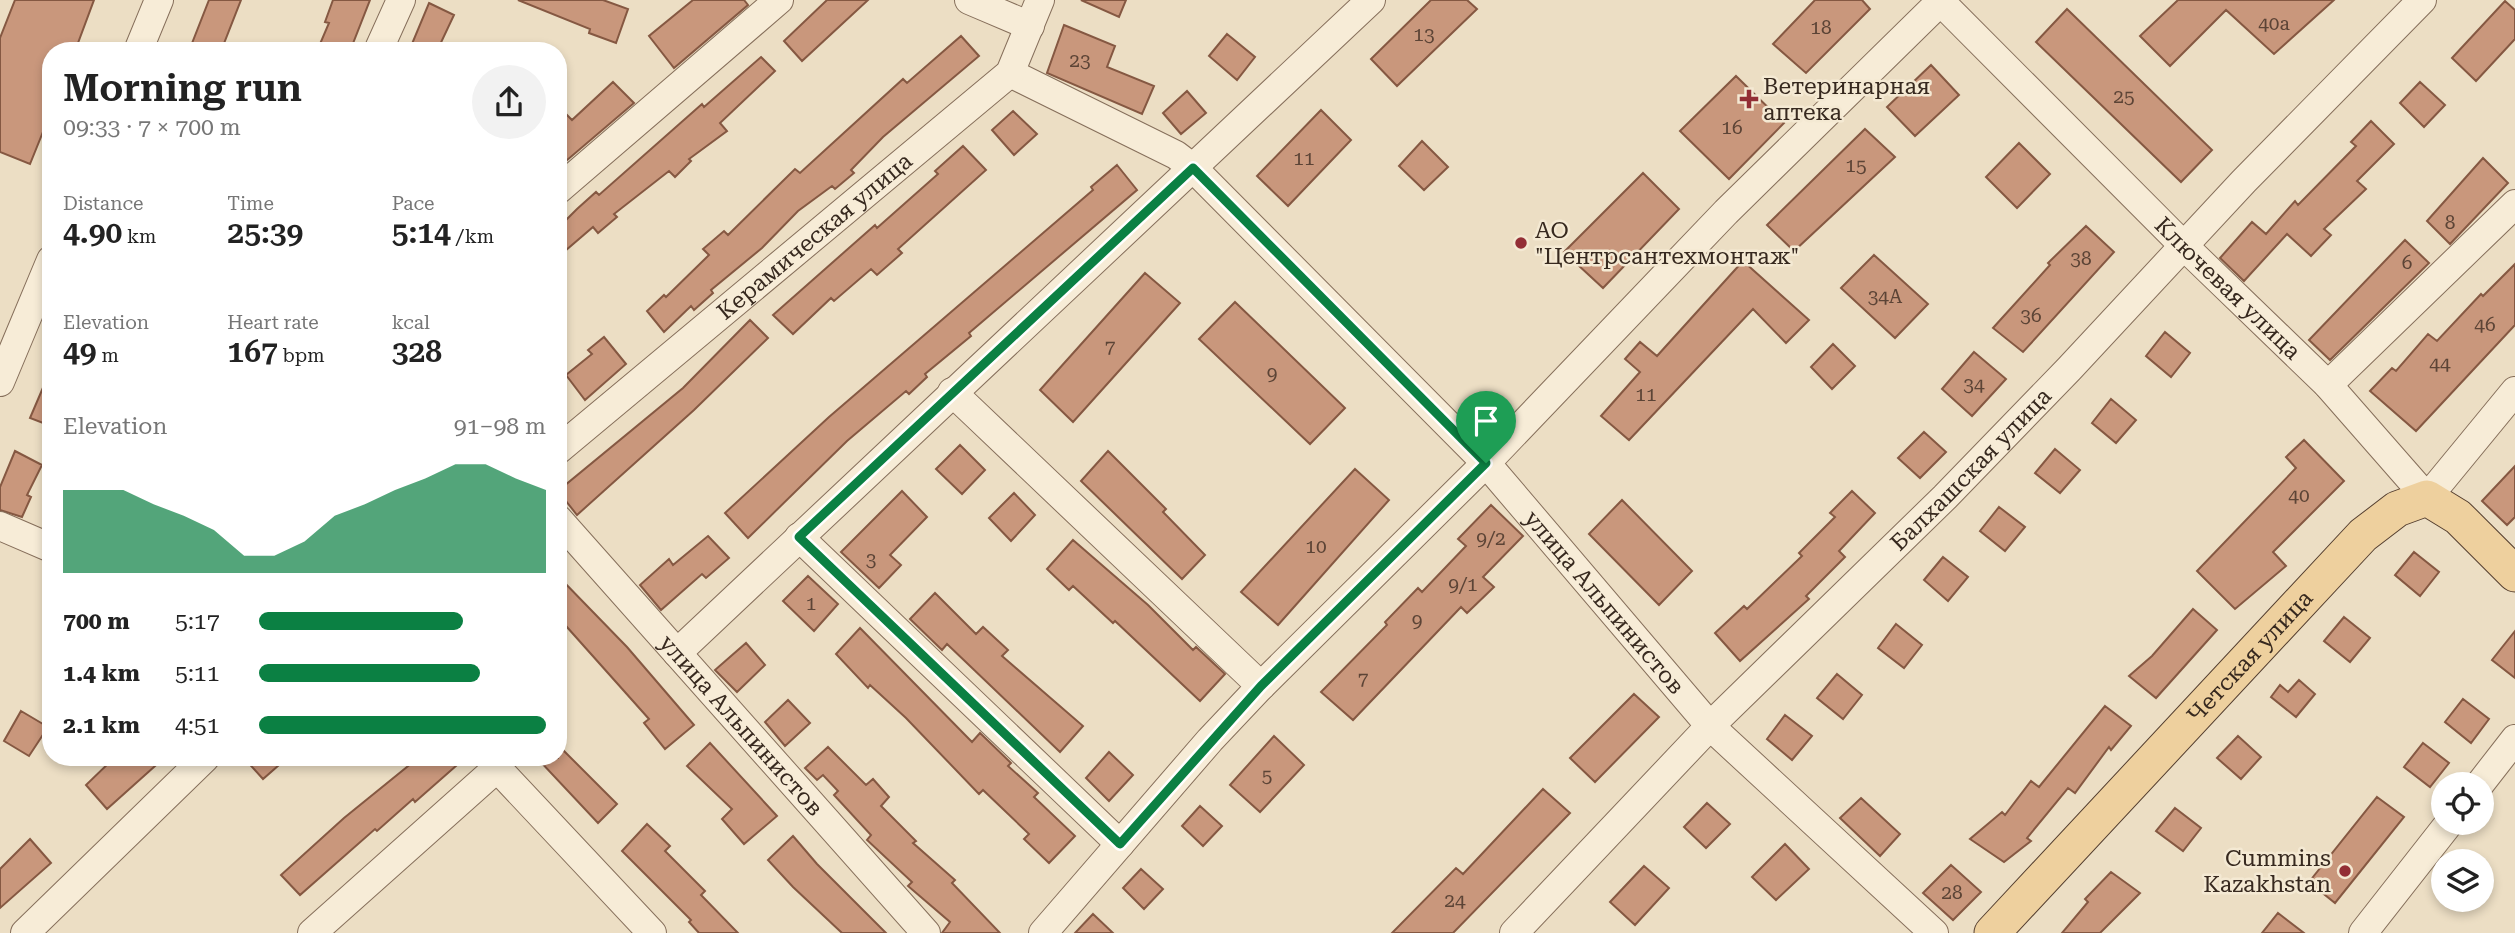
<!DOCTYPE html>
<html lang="en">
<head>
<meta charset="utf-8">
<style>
  body { margin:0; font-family:"Roboto Serif",serif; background:#f2f2f2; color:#222; height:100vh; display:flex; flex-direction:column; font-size:26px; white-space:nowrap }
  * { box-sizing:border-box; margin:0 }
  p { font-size:23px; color:#767676 }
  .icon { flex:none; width:38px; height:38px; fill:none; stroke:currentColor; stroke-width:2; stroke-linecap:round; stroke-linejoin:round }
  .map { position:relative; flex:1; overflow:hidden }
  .side { position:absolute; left:42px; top:42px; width:525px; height:724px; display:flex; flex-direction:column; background:#fff; border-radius:28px; box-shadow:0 4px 10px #0003 }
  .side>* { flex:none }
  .buttons { position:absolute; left:2431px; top:772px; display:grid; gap:14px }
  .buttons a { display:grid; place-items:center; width:63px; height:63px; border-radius:50%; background:#fff; box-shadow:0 4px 10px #0003; font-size:35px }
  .pin { position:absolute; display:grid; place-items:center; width:60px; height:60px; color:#fff; margin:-72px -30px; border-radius:50% 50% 50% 0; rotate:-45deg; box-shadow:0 0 7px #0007 }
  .pin .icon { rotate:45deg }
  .round { display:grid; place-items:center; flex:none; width:74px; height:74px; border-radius:37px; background:#f2f2f2 }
  .headline { display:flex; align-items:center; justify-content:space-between; height:119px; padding:0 21px }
  h1 { font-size:38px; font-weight:600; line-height:52px }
  .figures { display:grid; grid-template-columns:repeat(3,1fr); gap:10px; height:119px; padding:7px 21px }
  .figures div { display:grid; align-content:center }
  .figures b { font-size:30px; font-weight:600 }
  .figures small { font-size:19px; font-weight:400 }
  .figures p { font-size:19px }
  .chart { height:196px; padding:14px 21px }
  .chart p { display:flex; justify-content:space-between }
  .chart svg { width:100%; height:126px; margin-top:7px; fill:#0b8043; opacity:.7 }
  ul { padding:0 21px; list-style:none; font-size:23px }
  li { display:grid; grid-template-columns:112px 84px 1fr; align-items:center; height:52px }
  li i { height:18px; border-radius:9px; background:#0b8043 }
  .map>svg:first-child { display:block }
  .building { fill:#c9977c; stroke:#855842; stroke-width:2 }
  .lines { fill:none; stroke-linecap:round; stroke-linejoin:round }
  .minor-casing { stroke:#866f5b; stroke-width:30 }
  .major-casing { stroke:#543e2f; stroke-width:37 }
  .minor { stroke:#f7ecd7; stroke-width:28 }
  .major { stroke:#eed09e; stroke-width:35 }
  .route-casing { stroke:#fff; stroke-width:14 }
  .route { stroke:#0b8043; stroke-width:9 }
  .poi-dot { fill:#932e35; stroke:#f4e9d3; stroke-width:2.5 }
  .labels { text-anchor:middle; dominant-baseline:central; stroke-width:5; stroke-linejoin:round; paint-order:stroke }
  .number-label { font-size:19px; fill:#5c4436 }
  .poi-label { font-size:23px; fill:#37291f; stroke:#f4e9d3; text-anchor:start }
  .street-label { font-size:23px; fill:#37291f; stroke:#f4e9d3 }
</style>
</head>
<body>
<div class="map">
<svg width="2515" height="933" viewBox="0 0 2515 933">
  <rect width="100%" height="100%" fill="#ecdec4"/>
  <path class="building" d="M15,0H94L75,51H51V112L30,164L0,152V38Z
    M209,0H241L221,51H189Z
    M333,0H370L350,51H317L329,23L325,22Z
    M518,0H603L628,9L616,43L589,33L590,29Z
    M693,0H744L748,5L674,68L649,36Z
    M827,0H868L802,61L784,41Z
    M1081,0H1126L1119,17Z
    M1431,0H1467L1477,9L1397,86L1371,59Z
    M1815,0H1862L1870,9L1806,73L1773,44Z
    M2178,0H2334L2274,54L2226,10L2170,66L2140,36Z
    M2505,1L2515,10V39L2476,81L2452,58Z
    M429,3L454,15L437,51H409Z
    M2067,9L2212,150L2181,182L2036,42Z
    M1064,25L1115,46L1107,67L1154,86L1142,114L1047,73Z
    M1227,34L1255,57L1237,80L1209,56Z
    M961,36L979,56L883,137L851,170L854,173L835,189L832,186L798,211L762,248L711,290L713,293L694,310L691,306L664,332L647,311L664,295L666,297L709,255L703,249L724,231L728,235L795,169L800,173L903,79L907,83Z
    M761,57L775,71L720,123L727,131L689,159L691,161L675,177L669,171L614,214L617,217L598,233L593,227L558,257V228L577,209L596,192L599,195L702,104L704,107Z
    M1931,65L1959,95L1915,136L1887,107Z
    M1736,76L1784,123L1729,179L1680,131Z
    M613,82L634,103L566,161L558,153V106L572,120Z
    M2420,82L2445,105L2424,127L2400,103Z
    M1187,91L1206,113L1181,134L1163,113Z
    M1321,110L1351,140L1288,206L1257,176Z
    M1013,111L1037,134L1014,155L992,130Z
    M2371,121L2394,144L2357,181L2366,189L2324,229L2331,235L2311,256L2287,234L2244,281L2220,258L2252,222L2266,234L2295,201L2298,205L2356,146L2351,142Z
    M1865,129L1895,157L1794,251L1767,225Z
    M1422,141L1448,167L1424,190L1399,166Z
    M2019,143L2050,174L2017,208L1986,177Z
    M963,146L986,170L898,249L902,253L877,275L871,269L834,301L831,298L793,334L773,315L875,225L877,228L938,174L935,171Z
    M2483,158L2508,183L2450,244L2427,221Z
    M1117,165L1137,190L969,333L971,336L925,374L927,377L909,394L906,391L847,441L748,538L725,513L829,417L1093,190L1091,187Z
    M1643,173L1679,209L1603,288L1564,252Z
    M2086,226L2114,252L2023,352L1993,328L2050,265L2048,263Z
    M2405,240L2429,263L2330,360L2309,340Z
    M1874,255L1928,304L1895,338L1841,288Z
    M1743,261L1809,320L1786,343L1753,309L1629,440L1601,416L1640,372L1625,359L1640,342L1657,356Z
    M2515,264V325L2416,431L2370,391L2392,368L2396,371L2428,334L2437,341L2481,294L2483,296Z
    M1145,273L1180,303L1073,422L1040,390Z
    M1235,302L1345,408L1310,444L1199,339Z
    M750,320L768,338L694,410L577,515L558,491L683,388Z
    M2165,332L2190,353L2171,377L2146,356Z
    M604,337L626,364L585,400L566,375L592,354L588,350Z
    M1833,344L1855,366L1832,389L1811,367Z
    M1974,352L2006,379L1972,416L1942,389Z
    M51,369V426L30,418Z
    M2111,399L2136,420L2116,443L2092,423Z
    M1924,432L1946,452L1920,478L1898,458Z
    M2304,440L2344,481L2273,552L2286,566L2235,609L2197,571L2296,468L2286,457Z
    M960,445L985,470L962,494L936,469Z
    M2055,449L2080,470L2060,493L2035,473Z
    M15,451L42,465L27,495L31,497L22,517L0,510V487Z
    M1108,451L1166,509L1163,512L1205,555L1182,579L1081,481Z
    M2515,466V517L2507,525L2482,501Z
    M1355,469L1389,500L1278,625L1241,592Z
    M902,491L927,517L890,555L901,565L879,588L841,552Z
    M1852,491L1875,513L1839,551L1845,557L1806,596L1809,599L1740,661L1715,633L1744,606L1747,609L1802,556L1799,553L1835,517L1830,513Z
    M1014,493L1035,515L1011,541L989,518Z
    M1622,500L1692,571L1659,605L1589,534Z
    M1491,505L1523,536L1483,577L1494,587L1467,613L1461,607L1353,720L1321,692L1387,625L1385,622L1418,588L1422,592L1466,546L1458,539Z
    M1999,507L2025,527L2005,551L1980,531Z
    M708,536L729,558L706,578L702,574L661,610L640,585L669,559L673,565Z
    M1073,540L1148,605L1193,650L1196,647L1225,674L1200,701L1115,621L1113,623L1073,586L1069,590L1047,569Z
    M2414,552L2439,572L2420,596L2395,575Z
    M1943,557L1968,577L1948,601L1924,580Z
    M558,576L627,647L694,725L665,749L644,723L649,719L558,617Z
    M808,576L838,604L814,631L783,601Z
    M935,593L976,634L983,627L1008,650L1002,656L1083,726L1060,752L947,644L942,650L910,619Z
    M2193,609L2217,630L2156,698L2129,676L2152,656Z
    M2344,617L2370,638L2350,662L2324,641Z
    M1896,624L1922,645L1904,668L1878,648Z
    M860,628L972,742L980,733L1011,763L1008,766L1038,793L1034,797L1075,836L1049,863L1024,839L1029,834L983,790L979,794L906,718L870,685L868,688L836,654Z
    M2515,631V678L2492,660Z
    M746,643L765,665L737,692L715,670Z
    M1837,674L1862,695L1843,719L1817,698Z
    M2299,680L2315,694L2296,717L2271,697L2280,685L2288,692Z
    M1634,694L1659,717L1595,782L1570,758Z
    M2463,699L2489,719L2471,743L2445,722Z
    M788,700L810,723L785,746L765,722Z
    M2105,706L2131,726L2111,750L2109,747L2075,793L2068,788L2027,838L2031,841L2004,862L1970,839L2002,812L2005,815L2031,781L2039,787Z
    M21,711L48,727L29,756L4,741Z
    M1785,715L1812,736L1792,760L1767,739Z
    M1274,736L1304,765L1260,812L1230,785Z
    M2238,736L2261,757L2241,779L2217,758Z
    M710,743L777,816L744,844L722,819L732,809L687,766Z
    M2423,743L2449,763L2430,787L2404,767Z
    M558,745L617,804L598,823L537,758H558Z
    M828,747L866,785L873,779L889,797L881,806L916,841L913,843L955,880L952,883L1000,933H942L950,922L908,886L912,882L867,840L871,835L834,795L838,791L823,775L817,780L805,768Z
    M1109,752L1133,775L1109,801L1086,778Z
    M114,758H164L107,809L86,785Z
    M244,758H287L263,779Z
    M418,758H465L415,802L413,799L377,831L375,829L300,895L281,875L344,818Z
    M1543,789L1570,813L1453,933H1392L1456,868L1463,874Z
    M2377,797L2404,817L2335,903L2309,882Z
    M1861,798L1900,834L1880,856L1840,818Z
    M1707,803L1730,824L1706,848L1684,827Z
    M1200,806L1222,826L1203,846L1182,826Z
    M2175,808L2201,828L2183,851L2156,831Z
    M647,824L670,846L665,851L705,891L701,895L738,933H699L689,922L691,920L622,851Z
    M793,836L817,864L886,933H842L793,887L768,860Z
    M30,839L51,863L0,908V869Z
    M1785,844L1809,869L1776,900L1752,877Z
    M1951,865L1981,892L1953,920L1923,893Z
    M1644,866L1669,888L1635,925L1610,902Z
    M1141,869L1163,889L1144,909L1123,888Z
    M2111,872L2140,893L2100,933H2062L2088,902L2085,899Z
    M2278,913L2304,933H2262Z
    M1093,914L1113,933H1075Z"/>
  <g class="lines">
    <defs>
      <g id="minor">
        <path d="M969,0L1030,26"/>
        <path id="s1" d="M1939,0L2185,247L2328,385L2427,498L2515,391"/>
        <path d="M138,51L159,0"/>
        <path d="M378,51L401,0"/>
        <path id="s2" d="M1010,73L1176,155L1193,168L1486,463L1710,726L1934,933"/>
        <path d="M558,190L779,0"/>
        <path d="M0,382L51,260"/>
        <path d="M2328,385L2515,204"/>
        <path d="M952,392L1261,686"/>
        <path id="s3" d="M558,450L1010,73L1040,0"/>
        <path id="s4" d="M558,519L926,933"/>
        <path d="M0,526L51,548"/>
        <path d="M799,537L1120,844"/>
        <path d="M677,653L1371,0"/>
        <path d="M2480,784L2515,739"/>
        <path d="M25,933L205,758"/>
        <path d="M312,933L497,768L652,933"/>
        <path d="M1043,933L1210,740L1261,686L1486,463L1726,212L1942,0"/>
        <path id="s5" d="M1514,933L1710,726L1945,497L2069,369L2244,181L2422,0"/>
        <path d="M2363,933L2450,822"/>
      </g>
      <g id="major">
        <path id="s6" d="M1992,933L2363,535L2397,509L2427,498L2458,517L2515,574"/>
      </g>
    </defs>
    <use href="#minor" class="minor-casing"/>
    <use href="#major" class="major-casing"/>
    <use href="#minor" class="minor"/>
    <use href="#major" class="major"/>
  </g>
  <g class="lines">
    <defs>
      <path id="route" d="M1193,168L1486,463L1261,686L1120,844L799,537Z"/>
    </defs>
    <use href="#route" class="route-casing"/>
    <use href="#route" class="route"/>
  </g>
  <g class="poi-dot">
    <path d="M1745.5 88.5h7v7h7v7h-7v7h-7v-7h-7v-7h7z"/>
    <circle cx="1521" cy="243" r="7"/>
    <circle cx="2345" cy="871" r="7"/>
  </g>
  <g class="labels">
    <g class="number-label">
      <text x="2274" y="23">40а</text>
      <text x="1821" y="27">18</text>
      <text x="1424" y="34">13</text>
      <text x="1080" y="60">23</text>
      <text x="2124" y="96">25</text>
      <text x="1732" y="127">16</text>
      <text x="1304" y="158">11</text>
      <text x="1856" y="165">15</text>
      <text x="2450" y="222">8</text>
      <text x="2081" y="258">38</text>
      <text x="2407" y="262">6</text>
      <text x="1885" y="296">34А</text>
      <text x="2031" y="315">36</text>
      <text x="2485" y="324">46</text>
      <text x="1110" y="347">7</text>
      <text x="2440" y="363">44</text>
      <text x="1272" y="373">9</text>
      <text x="1974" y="384">34</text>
      <text x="1646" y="394">11</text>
      <text x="2299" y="495">40</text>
      <text x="1491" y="538">9/2</text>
      <text x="1316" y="546">10</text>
      <text x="871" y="559">3</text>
      <text x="1463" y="584">9/1</text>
      <text x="811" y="603">1</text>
      <text x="1417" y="620">9</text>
      <text x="1363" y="679">7</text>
      <text x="1267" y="775">5</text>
      <text x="1952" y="892">28</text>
      <text x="1455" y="900">24</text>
    </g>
    <g class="poi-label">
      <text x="1763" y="86">Ветеринарная<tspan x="1763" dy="26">аптека</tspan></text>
      <text x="1535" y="230">АО<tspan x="1535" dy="26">"Центрсантехмонтаж"</tspan></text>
      <text x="2331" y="858" text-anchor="end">Cummins<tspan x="2331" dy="26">Kazakhstan</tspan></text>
    </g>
    <g class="street-label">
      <text stroke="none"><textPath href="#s3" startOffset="334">Керамическая улица</textPath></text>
      <text stroke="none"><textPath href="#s1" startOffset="408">Ключевая улица</textPath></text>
      <text stroke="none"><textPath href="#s5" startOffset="651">Балхашская улица</textPath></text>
      <text stroke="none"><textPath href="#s2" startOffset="805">улица Альпинистов</textPath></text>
      <text stroke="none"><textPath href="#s6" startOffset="378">Четская улица</textPath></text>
      <text stroke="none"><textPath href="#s4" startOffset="276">улица Альпинистов</textPath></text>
    </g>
  </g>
</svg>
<div class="buttons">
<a><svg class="icon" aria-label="locate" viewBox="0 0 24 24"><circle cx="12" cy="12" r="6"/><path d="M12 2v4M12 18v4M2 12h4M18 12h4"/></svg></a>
<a><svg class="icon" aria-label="layers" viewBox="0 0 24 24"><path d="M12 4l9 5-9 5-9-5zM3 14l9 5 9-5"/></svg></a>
</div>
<div class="pin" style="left:1486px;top:463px;background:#1e9e55"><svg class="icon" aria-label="arrive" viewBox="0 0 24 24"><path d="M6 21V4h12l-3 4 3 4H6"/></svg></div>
<section class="side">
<div class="headline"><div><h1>Morning run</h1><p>09:33 · 7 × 700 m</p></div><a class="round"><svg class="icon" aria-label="share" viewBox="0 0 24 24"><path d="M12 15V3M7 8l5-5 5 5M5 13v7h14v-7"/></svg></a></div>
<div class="figures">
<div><p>Distance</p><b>4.90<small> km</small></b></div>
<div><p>Time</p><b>25:39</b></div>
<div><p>Pace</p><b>5:14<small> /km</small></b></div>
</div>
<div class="figures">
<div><p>Elevation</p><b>49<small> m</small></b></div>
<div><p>Heart rate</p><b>167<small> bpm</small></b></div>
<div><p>kcal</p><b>328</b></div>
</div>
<div class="chart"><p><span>Elevation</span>91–98 m</p>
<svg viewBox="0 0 160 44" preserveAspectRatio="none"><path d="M0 44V15L10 15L20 15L30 20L40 24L50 29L60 38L70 38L80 33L90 24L100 20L110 15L120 11L130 6L140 6L150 11L160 15V44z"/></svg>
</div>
<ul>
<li><b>700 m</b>5:17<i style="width:71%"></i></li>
<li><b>1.4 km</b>5:11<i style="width:77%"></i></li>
<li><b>2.1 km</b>4:51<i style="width:100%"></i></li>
</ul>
</section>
</div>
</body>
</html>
